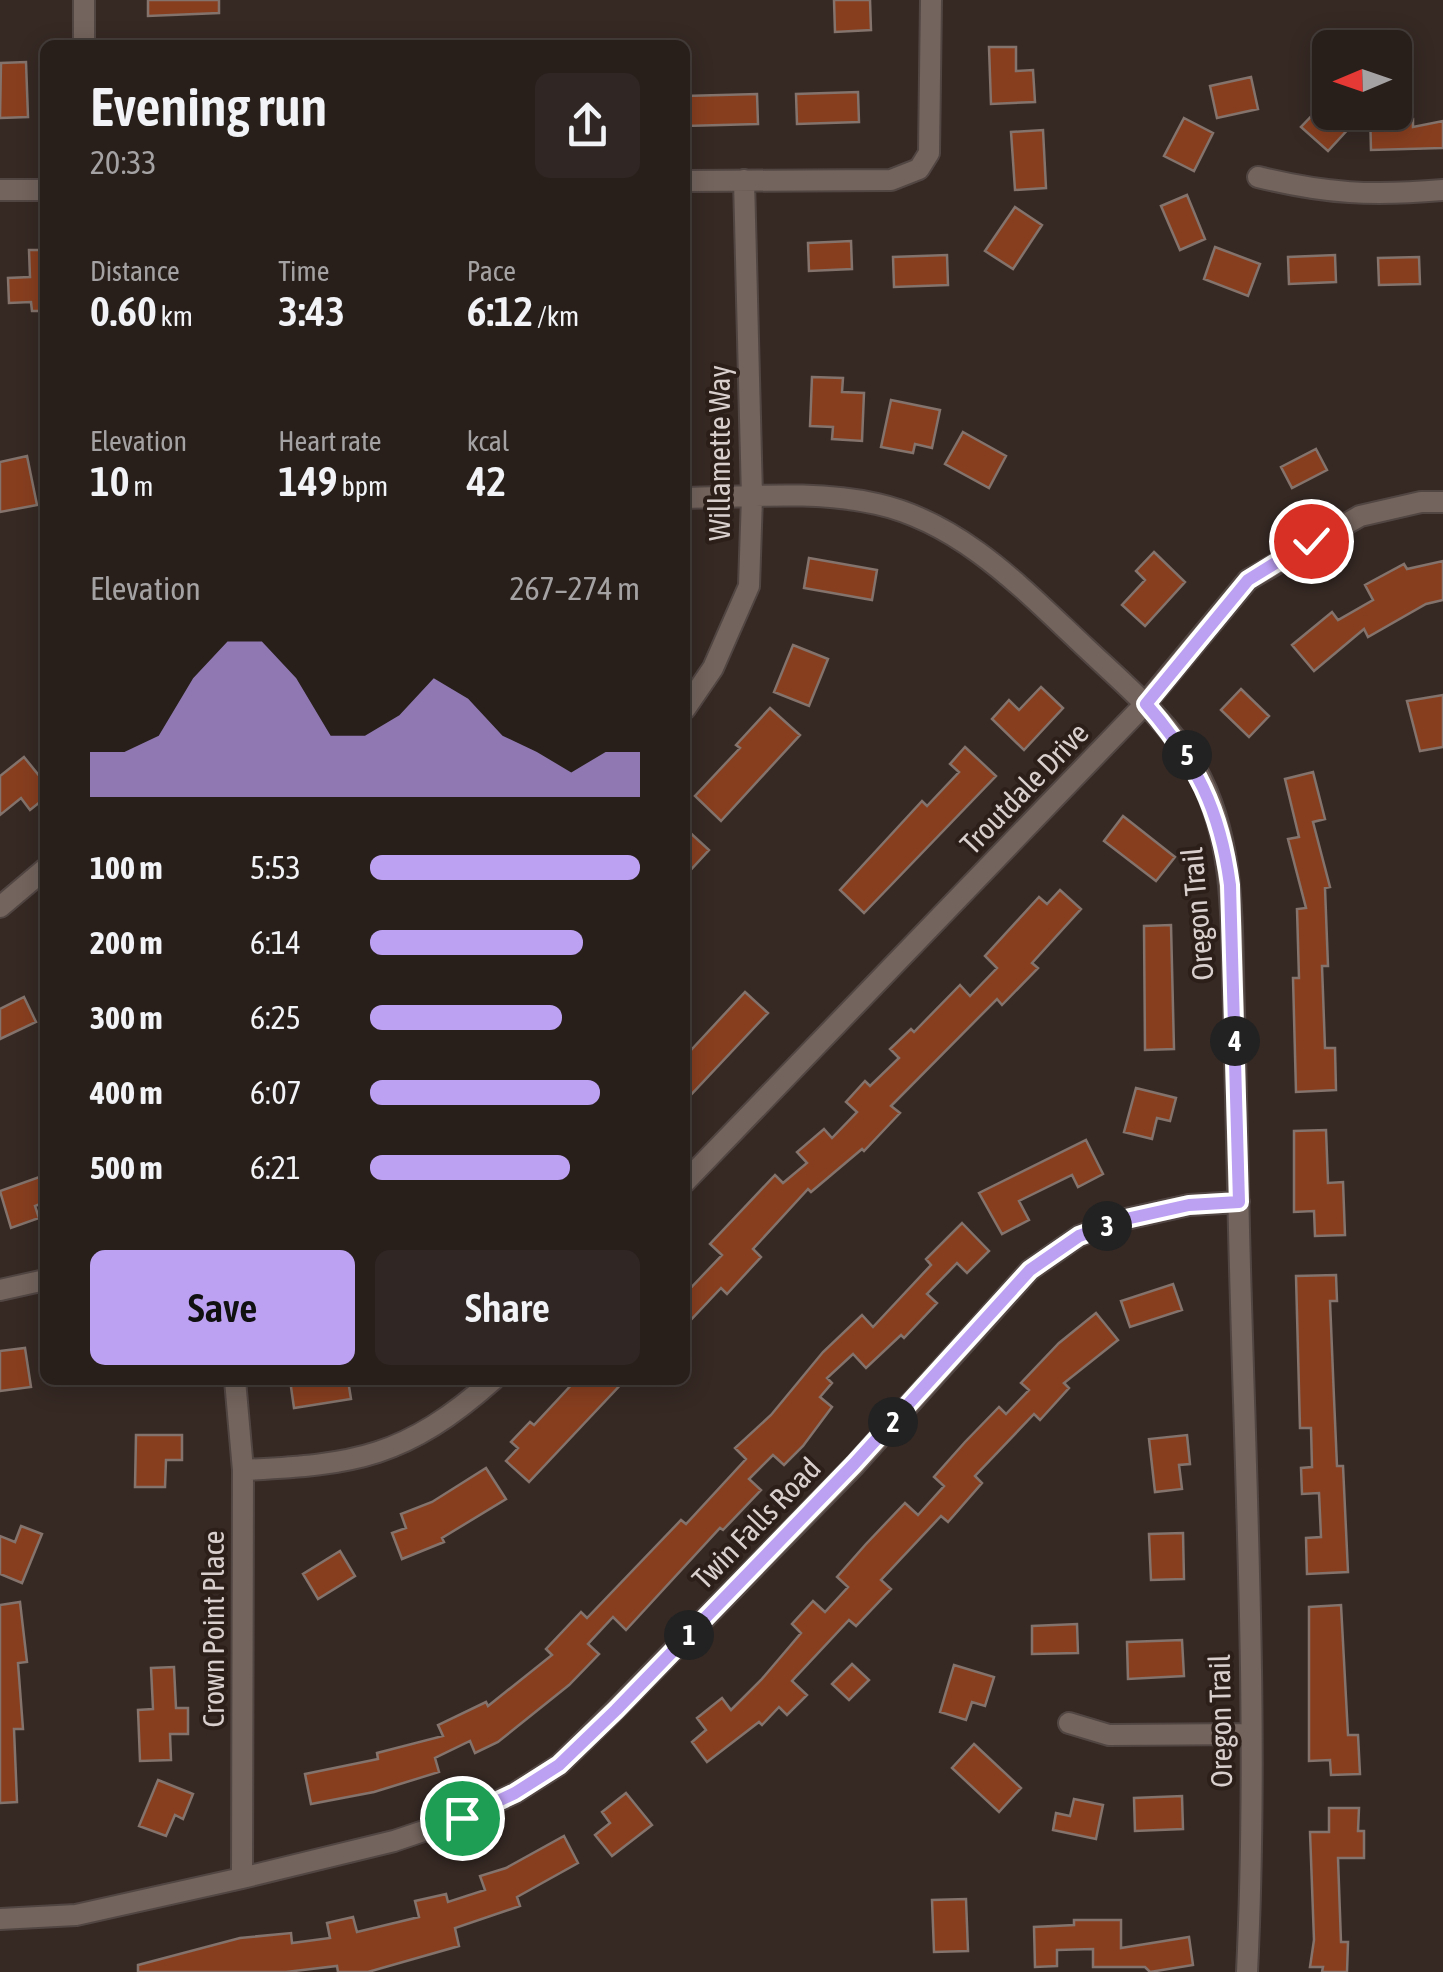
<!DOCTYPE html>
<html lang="en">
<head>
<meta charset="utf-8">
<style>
  body { margin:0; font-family:"Asap Condensed",sans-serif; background:#302724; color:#f1f3f6; height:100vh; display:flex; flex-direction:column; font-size:38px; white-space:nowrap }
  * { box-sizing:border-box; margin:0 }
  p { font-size:32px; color:#a5a2a3 }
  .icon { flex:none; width:55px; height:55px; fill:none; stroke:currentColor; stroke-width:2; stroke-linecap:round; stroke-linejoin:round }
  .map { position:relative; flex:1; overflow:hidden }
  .panel { position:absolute; left:40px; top:40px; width:650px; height:1345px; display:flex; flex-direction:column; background:#281f1b; border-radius:15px; box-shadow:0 5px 25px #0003,0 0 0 2px #443d3a }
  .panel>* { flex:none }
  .needle { width:65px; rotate:268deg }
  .buttons { position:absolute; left:1312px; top:30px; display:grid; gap:20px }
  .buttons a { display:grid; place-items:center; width:100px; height:100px; border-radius:15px; background:#281f1b; box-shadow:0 5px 25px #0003,0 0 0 2px #443d3a; font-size:50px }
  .pin { position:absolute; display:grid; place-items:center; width:85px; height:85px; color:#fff; margin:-42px; border:5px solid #fff; border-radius:50%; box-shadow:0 2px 10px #0007 }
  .km { position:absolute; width:50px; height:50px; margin:-25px; border-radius:50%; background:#222; color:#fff; font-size:28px; line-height:50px; text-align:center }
  .round { display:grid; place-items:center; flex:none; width:105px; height:105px; border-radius:15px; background:#302724 }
  .summary { display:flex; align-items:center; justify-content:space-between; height:170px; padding:0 50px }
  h1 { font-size:55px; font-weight:600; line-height:75px }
  .metrics { display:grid; grid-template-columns:repeat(3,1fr); gap:15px; height:170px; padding:10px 50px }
  .metrics div { display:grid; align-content:center }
  .metrics b { font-size:42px; font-weight:600 }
  .metrics small { font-size:28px; font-weight:400 }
  .metrics p { font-size:28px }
  .chart { height:280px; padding:20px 50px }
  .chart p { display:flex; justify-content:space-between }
  .chart svg { width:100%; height:180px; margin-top:10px; fill:#bca0f2; opacity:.7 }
  .button { display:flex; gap:20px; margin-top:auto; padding:20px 50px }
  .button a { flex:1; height:115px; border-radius:15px; background:#bca0f2; color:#111; font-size:40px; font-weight:600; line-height:115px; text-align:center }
  .button a+a { background:#302724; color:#f1f3f6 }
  ul { padding:0 50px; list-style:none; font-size:32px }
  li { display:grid; grid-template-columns:160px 120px 1fr; align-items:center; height:75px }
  li i { height:25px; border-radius:12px; background:#bca0f2 }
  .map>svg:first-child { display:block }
  .building { fill:#873e1f; stroke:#83736c; stroke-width:2.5 }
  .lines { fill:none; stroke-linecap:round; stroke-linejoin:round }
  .minor-casing { stroke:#524643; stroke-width:24 }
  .minor { stroke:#73645d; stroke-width:20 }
  .route-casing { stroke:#fff; stroke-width:20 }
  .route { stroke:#bca0f2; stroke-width:12 }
  .labels { text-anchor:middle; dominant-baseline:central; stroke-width:8; stroke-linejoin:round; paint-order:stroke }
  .street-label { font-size:30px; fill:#d9d0cd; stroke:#2c1f1a }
</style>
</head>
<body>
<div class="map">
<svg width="1443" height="1972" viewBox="0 0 1443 1972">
  <rect width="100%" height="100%" fill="#362924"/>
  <path class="building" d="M148,0H219V13L148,16Z
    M834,0H870L871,30L835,32Z
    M989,47H1016V71L1033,70L1035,102L991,104Z
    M26,62L28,117L0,118L1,63Z
    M1251,77L1258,109L1217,118L1210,86Z
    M858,92L859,122L797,124L796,94Z
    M757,94L758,124L685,126V96Z
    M1325,102L1330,112H1336L1351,126L1328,151L1301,127Z
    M1370,112H1390L1391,120L1413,119V127L1443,121V148L1371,150Z
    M1184,118L1213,133L1194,171L1164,156Z
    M1043,130L1046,188L1015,190L1011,132Z
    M1187,195L1205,239L1180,250L1161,206Z
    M1015,207L1042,225L1013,269L985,251Z
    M851,241L852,269L809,271L808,243Z
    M1215,247L1260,264L1248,296L1204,279Z
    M29,250H45V311H32L31,302L9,303L8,278L30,277Z
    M947,255L948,285L894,287L893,257Z
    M1335,255L1336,282L1289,284L1288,257Z
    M1419,257L1420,284L1379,285L1378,258Z
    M812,377L843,378L842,392L864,393L862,441L832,439L833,427L810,426Z
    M891,400L940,410L932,448L915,444L913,453L881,447Z
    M963,432L1006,456L989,488L945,464Z
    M1316,449L1327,470L1292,488L1281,467Z
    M27,456L37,505L0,512V462Z
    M1154,552L1185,582L1145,626L1122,605L1145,580L1136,571Z
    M809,558L877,570L872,600L804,588Z
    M1443,561V600L1426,604L1368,637L1364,629L1314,671L1292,645L1332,612L1338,620L1373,600L1365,585L1404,564L1407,569Z
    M793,645L828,659L809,706L774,692Z
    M1041,687L1063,708L1024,750L992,719L1009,700L1019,710Z
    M1241,689L1269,716L1249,737L1221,710Z
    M1443,695V747L1420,751L1407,701Z
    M770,708L800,735L721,821L695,796L740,748L736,745Z
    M965,747L996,776L864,913L840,890L922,801L927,806L959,772L950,764Z
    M24,757L45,783V798L30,810L21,798L0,815V776Z
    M1313,772L1325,819L1313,822L1330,887L1325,888L1328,966H1322L1325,1048H1335L1336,1090L1296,1092L1293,978H1299L1297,909L1306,908L1288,839L1299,837L1285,779Z
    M1123,816L1175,857L1156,881L1104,841Z
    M685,828L709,850L685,876Z
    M1060,890L1081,909L1032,963L1038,968L1002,1005L997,999L891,1106L900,1113L864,1151L862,1149L811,1192L808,1189L753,1249L761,1257L727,1294L721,1288L685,1326V1294L722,1255L710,1244L775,1175L783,1183L807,1163L797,1152L824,1129L832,1138L857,1112L846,1102L865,1081L870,1086L899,1058L890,1049L911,1029L914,1032L960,985L970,996L997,968L985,956L1039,897L1047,904Z
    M1171,925L1174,1049L1145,1050L1144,926Z
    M745,992L768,1013L685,1101V1042L692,1049Z
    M24,997L36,1022L0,1039V1009Z
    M1136,1088L1176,1098L1170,1121L1157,1118L1152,1139L1124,1132Z
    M1326,1130L1328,1183L1343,1182L1345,1235L1315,1236L1314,1211L1294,1212V1131Z
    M1086,1140L1103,1174L1078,1187L1072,1175L1019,1201L1029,1220L1002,1234L979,1193Z
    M45,1175V1202L35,1206L39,1218L11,1228L0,1191Z
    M962,1223L989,1251L967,1273L957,1263L927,1294L937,1303L904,1338L901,1335L866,1368L853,1354L827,1378L832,1383L820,1397L832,1407L803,1446L784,1465L773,1455L749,1479L761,1490L723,1530L720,1528L626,1630L613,1617L588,1644L599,1654L569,1685L498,1742L475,1753L470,1741L435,1758L439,1772L374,1792L311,1804L305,1774L378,1759L377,1753L443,1736L438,1725L486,1702L488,1706L552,1655L546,1649L581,1612L587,1618L681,1520L686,1524L746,1459L735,1448L771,1415L823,1352L862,1315L873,1327L931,1265L926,1259Z
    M1336,1275L1337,1301H1330L1334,1398L1337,1466H1343L1348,1572L1307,1574L1306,1538L1321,1537L1319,1493L1302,1494L1301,1468L1312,1467L1311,1428H1300L1296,1276Z
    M1173,1284L1182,1310L1130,1327L1121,1301Z
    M1096,1313L1118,1340L1064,1383L1069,1388L1040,1420L1034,1414L975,1476L982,1483L948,1522L941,1516L881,1580L891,1589L856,1626L849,1620L792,1681L807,1695L787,1715L779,1707L762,1725L759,1722L707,1762L692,1742L706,1730L697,1718L722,1698L731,1710L761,1680L801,1633L792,1624L813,1601L825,1612L848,1587L837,1577L866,1544L905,1503L918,1515L944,1486L934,1477L965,1442L999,1407L1006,1414L1029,1390L1021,1383L1059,1343Z
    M25,1348L31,1387L0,1391V1351Z
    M290,1380H348L351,1399L294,1408Z
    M576,1380H625L529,1482L506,1461L518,1448L511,1442L530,1422L534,1425Z
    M136,1435H182V1460H166L165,1487H135Z
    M1187,1435L1190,1464L1179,1465L1182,1489L1155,1492L1149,1439Z
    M486,1468L506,1499L442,1538L444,1542L402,1559L392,1533L406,1528L401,1514L432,1502Z
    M21,1526L42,1534L22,1583L0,1574V1536L15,1542Z
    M1183,1533L1184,1579L1151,1580L1149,1534Z
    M340,1551L355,1576L318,1599L303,1574Z
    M20,1602L27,1662L18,1663L23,1729H14L17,1802L0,1803V1605Z
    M1341,1605L1348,1735H1358L1360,1774L1331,1775L1330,1760L1309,1761V1607Z
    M1077,1624L1078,1653L1032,1654V1626Z
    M1182,1640L1184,1676L1128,1679L1127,1642Z
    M852,1664L869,1680L849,1700L832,1684Z
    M954,1665L994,1677L985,1706L972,1702L966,1720L940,1712Z
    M174,1667L176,1708H188V1734H170L171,1760L140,1761L138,1710L153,1709L151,1668Z
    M974,1744L1021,1788L999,1812L952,1768Z
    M158,1780L193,1794L183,1819L175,1815L166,1836L139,1826Z
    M626,1793L652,1825L612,1856L595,1835L610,1823L602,1812Z
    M1182,1796L1183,1829L1135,1831L1134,1798Z
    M1074,1799L1103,1805L1096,1839L1053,1830L1056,1813L1070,1816Z
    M1329,1808H1359L1358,1831H1364V1858H1338L1341,1942H1348L1347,1972H1322L1323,1967H1310L1314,1940L1310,1832H1329Z
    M564,1836L578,1863L517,1897L520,1906L455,1928L459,1946L368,1972H338L337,1966L286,1972H138V1965L240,1938L291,1933L292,1943L330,1938L327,1923L353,1917L357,1932L419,1917L415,1901L446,1894L448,1902L485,1890L480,1876L506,1868Z
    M966,1899L968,1951L934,1952L932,1900Z
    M1074,1920H1121V1948L1189,1937L1193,1965L1150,1972L1145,1967H1093V1949L1057,1950V1966L1035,1967L1034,1927L1074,1925Z"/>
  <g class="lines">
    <defs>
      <path id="minor" d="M84,0V45
        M1258,177C1327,194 1372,196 1443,190
        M685,181L891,180L919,169L929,153L931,0
        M0,190H45
        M685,498C748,497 815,490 877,504C962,523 1024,590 1085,647C1124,684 1169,721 1196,769C1237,843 1231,929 1234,1010C1236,1084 1238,1157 1239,1230C1245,1477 1259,1725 1247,1972
        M685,709L713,668L749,586L752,497L744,180
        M0,907L45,869
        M685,1182L1145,704L1248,580L1360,516L1421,502H1443
        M0,1290L45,1280
        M235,1380L243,1470L242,1878
        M243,1470C356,1465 406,1457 493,1380
        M1069,1723L1109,1735L1251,1734
        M0,1919L76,1915L242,1878L394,1841L462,1818L515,1793L559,1765L616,1709L855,1465L1030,1270L1079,1236L1126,1219L1189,1205L1239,1202"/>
    </defs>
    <use href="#minor" class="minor-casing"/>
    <use href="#minor" class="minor"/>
  </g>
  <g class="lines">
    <defs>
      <path id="route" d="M462,1818L515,1793L559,1765L616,1710L854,1464L1030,1270L1079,1236L1126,1219L1189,1205L1239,1202L1230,885C1220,809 1196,762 1146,704L1248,580L1311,541"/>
    </defs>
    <use href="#route" class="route-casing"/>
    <use href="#route" class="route"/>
  </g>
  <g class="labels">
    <g class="street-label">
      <text transform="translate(719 453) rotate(-90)">Willamette Way</text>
      <text transform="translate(1024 788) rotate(-46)">Troutdale Drive</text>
      <text transform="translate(1197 914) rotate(-95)">Oregon Trail</text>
      <text transform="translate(756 1523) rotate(-46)">Twin Falls Road</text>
      <text transform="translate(213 1629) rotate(-90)">Crown Point Place</text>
      <text transform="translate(1220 1721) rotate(-91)">Oregon Trail</text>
    </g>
  </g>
</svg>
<div class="buttons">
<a><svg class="needle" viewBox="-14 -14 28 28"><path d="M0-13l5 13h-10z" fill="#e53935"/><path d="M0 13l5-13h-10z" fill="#a5a2a3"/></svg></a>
</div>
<div class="pin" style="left:462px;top:1818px;background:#1e9e55"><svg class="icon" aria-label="arrive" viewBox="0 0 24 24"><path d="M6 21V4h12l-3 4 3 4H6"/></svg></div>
<div class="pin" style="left:1311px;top:541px;background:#d93025"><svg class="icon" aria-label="check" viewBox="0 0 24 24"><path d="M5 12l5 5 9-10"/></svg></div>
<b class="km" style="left:689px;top:1635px">1</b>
<b class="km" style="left:893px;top:1422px">2</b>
<b class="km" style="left:1107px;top:1226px">3</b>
<b class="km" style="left:1235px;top:1041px">4</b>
<b class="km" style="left:1187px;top:755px">5</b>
<section class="panel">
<div class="summary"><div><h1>Evening run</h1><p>20:33</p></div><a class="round"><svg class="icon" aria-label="share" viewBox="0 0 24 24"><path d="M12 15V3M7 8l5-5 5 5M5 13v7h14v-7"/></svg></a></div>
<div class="metrics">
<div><p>Distance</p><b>0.60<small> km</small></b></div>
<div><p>Time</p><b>3:43</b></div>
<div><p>Pace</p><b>6:12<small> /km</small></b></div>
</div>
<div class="metrics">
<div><p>Elevation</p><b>10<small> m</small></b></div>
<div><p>Heart rate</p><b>149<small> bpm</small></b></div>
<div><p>kcal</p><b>42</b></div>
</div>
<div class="chart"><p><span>Elevation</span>267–274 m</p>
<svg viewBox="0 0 160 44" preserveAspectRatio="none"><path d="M0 44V33L10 33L20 29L30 15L40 6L50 6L60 15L70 29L80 29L90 24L100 15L110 20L120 29L130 33L140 38L150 33L160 33V44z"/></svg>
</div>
<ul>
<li><b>100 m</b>5:53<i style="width:100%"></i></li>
<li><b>200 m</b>6:14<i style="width:79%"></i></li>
<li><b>300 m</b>6:25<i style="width:71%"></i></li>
<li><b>400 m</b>6:07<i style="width:85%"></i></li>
<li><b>500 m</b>6:21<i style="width:74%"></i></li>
</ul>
<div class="button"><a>Save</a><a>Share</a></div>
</section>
</div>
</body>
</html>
